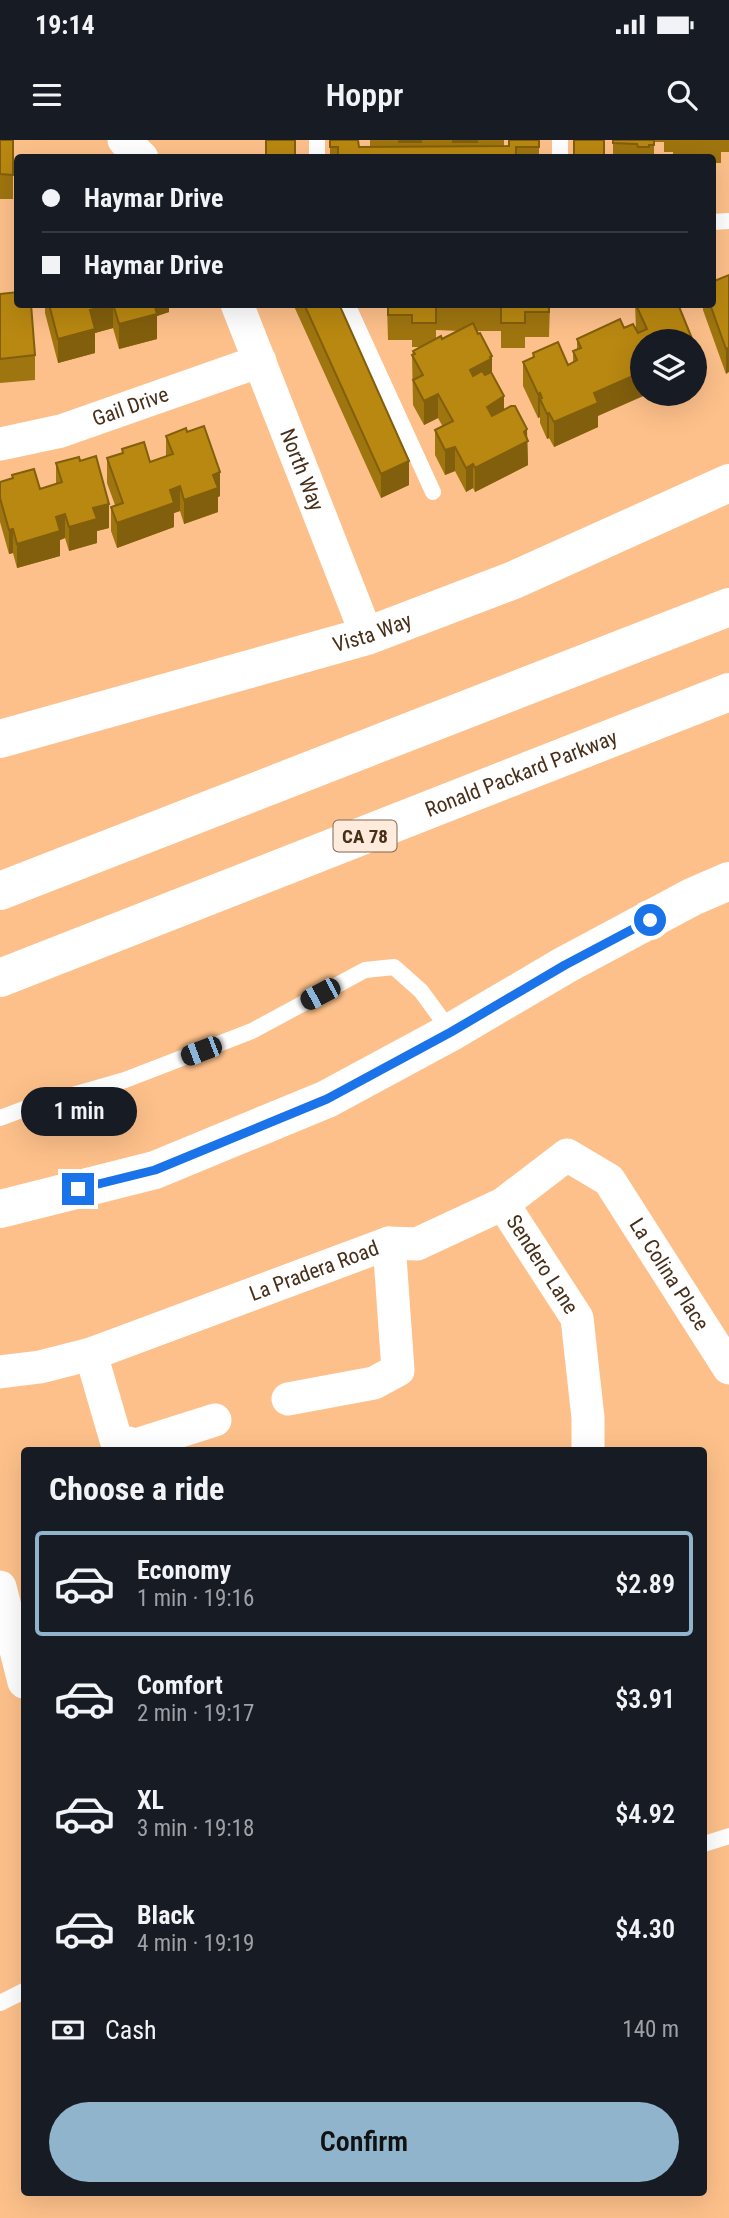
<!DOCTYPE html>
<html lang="en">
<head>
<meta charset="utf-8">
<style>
	:root { --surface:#171b24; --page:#242831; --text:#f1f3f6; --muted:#9ea1a6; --line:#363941; --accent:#8fb4cc }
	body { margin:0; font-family:"Roboto Condensed",sans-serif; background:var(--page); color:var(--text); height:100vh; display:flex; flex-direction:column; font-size:26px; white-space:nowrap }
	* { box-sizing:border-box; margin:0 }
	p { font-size:23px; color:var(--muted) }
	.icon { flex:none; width:38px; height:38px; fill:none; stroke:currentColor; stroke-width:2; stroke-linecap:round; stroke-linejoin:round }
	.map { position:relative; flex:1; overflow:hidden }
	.details { position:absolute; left:21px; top:1307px; width:686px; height:749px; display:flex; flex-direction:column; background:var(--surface); border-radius:7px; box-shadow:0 7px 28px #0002 }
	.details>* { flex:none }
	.guide { position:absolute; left:14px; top:14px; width:702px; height:154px; border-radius:7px; box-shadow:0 7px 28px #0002; display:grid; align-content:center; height:154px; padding:0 28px; background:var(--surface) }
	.fabs { position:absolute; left:630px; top:189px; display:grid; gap:14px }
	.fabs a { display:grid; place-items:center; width:77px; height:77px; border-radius:50%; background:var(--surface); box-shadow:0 7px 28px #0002; font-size:35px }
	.end { position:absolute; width:32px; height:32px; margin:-16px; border:9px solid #1a73e8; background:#fff; box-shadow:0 0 0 4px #fff }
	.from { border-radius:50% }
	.bubble { position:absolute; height:49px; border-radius:24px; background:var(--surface); box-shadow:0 7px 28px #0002; font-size:23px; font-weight:600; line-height:49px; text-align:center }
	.car { position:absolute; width:21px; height:42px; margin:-21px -10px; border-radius:9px; box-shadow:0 0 5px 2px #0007; background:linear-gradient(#222 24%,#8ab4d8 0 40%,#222 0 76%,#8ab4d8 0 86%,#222 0) }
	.guide b { display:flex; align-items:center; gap:24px; height:66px; font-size:26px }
	.guide b+b { border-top:2px solid var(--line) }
	.guide i { width:18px; height:18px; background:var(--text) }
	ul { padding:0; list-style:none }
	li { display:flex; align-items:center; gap:21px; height:105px; margin:0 14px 10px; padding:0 14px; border:4px solid transparent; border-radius:7px }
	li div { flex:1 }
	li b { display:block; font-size:26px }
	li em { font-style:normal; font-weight:600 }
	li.selected { border-color:var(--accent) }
	li>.icon { width:63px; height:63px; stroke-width:1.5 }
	h2 { padding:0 28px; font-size:32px; line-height:84px }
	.pay { display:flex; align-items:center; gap:18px; height:77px; padding:0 28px; font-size:26px }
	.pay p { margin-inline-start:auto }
	.primary-button { display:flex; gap:14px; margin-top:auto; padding:14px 28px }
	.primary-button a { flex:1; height:80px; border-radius:42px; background:var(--accent); color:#111; font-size:28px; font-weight:600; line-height:80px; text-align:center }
	.status { display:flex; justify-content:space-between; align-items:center; height:49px; padding:0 35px; background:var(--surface); direction:ltr }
	.status svg { height:19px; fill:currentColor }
	header { display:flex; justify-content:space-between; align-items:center; height:91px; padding:0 28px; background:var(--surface); font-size:32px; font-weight:600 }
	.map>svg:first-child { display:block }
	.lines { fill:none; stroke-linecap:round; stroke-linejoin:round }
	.service { stroke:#fff; stroke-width:16 }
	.minor { stroke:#fff; stroke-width:33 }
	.tertiary { stroke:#fff; stroke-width:38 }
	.secondary { stroke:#fff; stroke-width:38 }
	.motorway { stroke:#fff; stroke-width:38 }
	.wall { fill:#9f750f; fill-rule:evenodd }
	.shaded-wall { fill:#825f0c }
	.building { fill:#b98811; stroke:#825f0c; stroke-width:2 }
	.route { stroke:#1a73e8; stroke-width:9 }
	.labels { text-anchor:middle; stroke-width:5; stroke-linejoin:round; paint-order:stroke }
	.shield { fill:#feebdb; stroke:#7f6753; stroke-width:2 }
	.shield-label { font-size:19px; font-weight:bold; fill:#482f19 }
	.street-label { font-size:21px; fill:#482f19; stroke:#feebdb }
</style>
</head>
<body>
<div class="status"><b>19:14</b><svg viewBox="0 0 49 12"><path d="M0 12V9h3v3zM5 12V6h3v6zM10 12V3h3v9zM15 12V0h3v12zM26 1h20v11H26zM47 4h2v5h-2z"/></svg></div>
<header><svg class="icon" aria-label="menu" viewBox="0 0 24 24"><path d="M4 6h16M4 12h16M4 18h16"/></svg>Hoppr<svg class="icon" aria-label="search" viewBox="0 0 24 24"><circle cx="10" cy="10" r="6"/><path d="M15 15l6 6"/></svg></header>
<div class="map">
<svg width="729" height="2078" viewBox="0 0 729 2078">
	<rect width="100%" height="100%" fill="#fdc08a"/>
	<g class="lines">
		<path class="service" d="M317,0V18
			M560,0V18
			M712,82L729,81
			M347,164L433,352
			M0,978L24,969L125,940L252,891L365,830L394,827L421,851L451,892
			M704,1704L729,1696
			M0,1863L24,1851"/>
		<g class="minor">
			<path d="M124,0L142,18"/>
			<path id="s1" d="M237,164L367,496"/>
			<path id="s2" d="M0,304L61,291L260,221"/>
			<path id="s3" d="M503,1064L577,1178L588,1278V1311"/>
			<path d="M91,1214L116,1300L136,1305L215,1280"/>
			<path id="s4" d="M0,1232L40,1227L91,1214L389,1103L417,1104L503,1064L567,1015L609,1040L729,1228"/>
			<path d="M288,1259L374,1243L398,1230L389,1103"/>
			<path d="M0,1447L24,1542"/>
		</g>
		<path class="tertiary" d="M0,1069L155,1030L327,959L451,892L565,825L692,757L729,741"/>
		<path class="secondary" id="s5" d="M0,599L367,496L514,440L729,343"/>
		<g class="motorway">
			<path d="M0,751L729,467"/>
			<path id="s6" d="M0,838L729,552"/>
		</g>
	</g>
	<path class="wall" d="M0,0H13V59H0Z
		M330,0L359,7H370V0H504V6L539,0V18H330Z
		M613,0H729V12H721V23H712V18H673V12H664V2H654V18H613Z
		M729,135L726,234L703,170V164H712Z
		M0,154L35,215V240L0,243Z
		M45,164H169V172L157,176V199L119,209L113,188L95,193V213L58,223L45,173Z
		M293,164H339L409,345L381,358Z
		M387,164H550L549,197H525V208H501V191H477L504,270L527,298L528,325L475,352L473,348L466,352L455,331L445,335L435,315V290L443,287L438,278L424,285L413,265L412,215L413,211L420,207H412V200H388ZM436,190L459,191L442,199H436Z
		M635,164H678L642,201L598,276V287L554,307L549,298L547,299L540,283V277L538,278L523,246V222L533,218V213L568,225L573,223V211L577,210V199L624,188L636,189Z
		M166,296L220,356L218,357V372L184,384L180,371L174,373V387L117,408L111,391V367L115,365L107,343V318L122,313V309L150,322L166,317Z
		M56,323L109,388L97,391V403L69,411L65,398L60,400V416L17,428L13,413L9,414L0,382V342L12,338V335L40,349L56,344Z"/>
	<path class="shaded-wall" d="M110,164H113V188L95,193V213L58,223V199L90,170Z
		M151,164H169V172L157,176V199L119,209V184Z
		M729,208V232L726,234V209Z
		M492,216V240L470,254V230Z
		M700,218V242L695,245V220Z
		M642,232V254H648L598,276V287L554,307V282L594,253Z
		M540,253V277L538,278V254Z
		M438,254V278L424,285V261Z
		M657,254H674L657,262Z
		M504,256V280L487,291V267Z
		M549,273V298L547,299V274Z
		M527,289L528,325L475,352V328Z
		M455,307V331L445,335V310Z
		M409,321V345L381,358V334Z
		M473,324V348L466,352V328Z
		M220,332V356L218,357V372L184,384V360L213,335Z
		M180,346V371L174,373V387L117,408V383L170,350Z
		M109,364V388L97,391V403L69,411V387L93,368Z
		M65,374V398L60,400V416L17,428V404L56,377Z
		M13,389V413L9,414V390Z"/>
	<path class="building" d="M0,0H13V35L0,34Z
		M266,0H295V18H266Z
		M330,0H358L359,7L509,6V0H539V7H516V18H338V7H330Z
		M399,0H421V2H399Z
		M453,0H477V2H453Z
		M574,0H604V16H599V18H582V16H574Z
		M613,0H654V5H649V7H638L637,4L613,3Z
		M729,135V208L726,209L710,164H712V142Z
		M18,152V164H31L35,215L0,219V154Z
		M49,164H110L90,170L95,189L58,199Z
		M113,164H154L157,174L119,184Z
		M304,164H339L409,321L381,334Z
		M388,164H549V172H525V183H501V167L436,166V183H412V175H388Z
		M638,164H678L693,201H642V232L594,253L598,263L554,282L549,273L547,274L540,259L542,258L540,253L538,254L523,222L534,217L533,213L558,202L568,225L577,220L573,211L581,208L577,199L620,179L624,188L633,184L638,193L647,189L636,165Z
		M473,183L478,194L480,193L492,216L490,217L491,219L470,230L473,236L482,231L485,235L491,232L504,256L487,267L492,276L511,266H515L527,289L524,292L528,301L475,328L473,324L466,328L455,307L445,310L435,290L453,281L438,254L424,261L413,240L423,235L412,215L415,214L413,211L441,196L442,199Z
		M695,206L700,218L695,220Z
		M204,286L220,332L213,335L218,348L184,360L180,346L170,350L174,363L117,383L111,367L123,363L107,318L123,313L122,309L144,302L150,322L173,314L166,296L186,288L187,292Z
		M96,316L109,364L93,368L97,379L69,387L65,374L56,377L60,391L17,404L13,389L9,390L0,358V342L13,338L12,335L34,329L40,349L62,342L56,323L79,317L80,321Z"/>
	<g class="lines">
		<path class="route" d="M78,1049L155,1030L327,959L451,892L565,825L650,780"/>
	</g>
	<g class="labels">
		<rect class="shield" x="333.5" y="680.5" width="63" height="31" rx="5"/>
		<g class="shield-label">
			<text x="365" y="703">CA 78</text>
		</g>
		<g class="street-label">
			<text dy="7" stroke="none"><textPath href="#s2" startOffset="136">Gail Drive</textPath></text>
			<text dy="7" stroke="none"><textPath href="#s1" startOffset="178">North Way</textPath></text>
			<text dy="7" stroke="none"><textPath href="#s5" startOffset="387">Vista Way</textPath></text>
			<text dy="7" stroke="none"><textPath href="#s6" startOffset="560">Ronald Packard Parkway</textPath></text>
			<text dy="7" stroke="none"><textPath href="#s3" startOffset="72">Sendero Lane</textPath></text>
			<text dy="7" stroke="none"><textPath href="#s4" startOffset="331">La Pradera Road</textPath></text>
			<text dy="7" stroke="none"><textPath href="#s4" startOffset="775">La Colina Place</textPath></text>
		</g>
	</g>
</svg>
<div class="fabs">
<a><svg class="icon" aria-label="layers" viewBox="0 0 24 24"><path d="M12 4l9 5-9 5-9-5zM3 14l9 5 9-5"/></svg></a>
</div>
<i class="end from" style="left:650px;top:780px"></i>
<i class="end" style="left:78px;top:1049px"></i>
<div class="bubble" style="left:21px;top:947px;width:116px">1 min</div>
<i class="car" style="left:320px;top:854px;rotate:242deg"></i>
<i class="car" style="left:201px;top:911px;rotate:249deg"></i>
<div class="guide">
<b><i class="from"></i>Haymar Drive</b>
<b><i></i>Haymar Drive</b>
</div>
<section class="details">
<h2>Choose a ride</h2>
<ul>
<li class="selected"><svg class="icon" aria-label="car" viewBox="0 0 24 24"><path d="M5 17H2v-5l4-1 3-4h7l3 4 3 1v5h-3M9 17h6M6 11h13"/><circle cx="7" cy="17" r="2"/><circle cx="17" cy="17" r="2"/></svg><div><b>Economy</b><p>1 min · 19:16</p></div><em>$2.89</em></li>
<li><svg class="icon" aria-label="car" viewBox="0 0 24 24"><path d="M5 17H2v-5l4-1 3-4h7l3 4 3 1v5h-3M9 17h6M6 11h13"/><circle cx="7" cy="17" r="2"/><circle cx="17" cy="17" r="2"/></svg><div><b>Comfort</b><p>2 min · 19:17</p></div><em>$3.91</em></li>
<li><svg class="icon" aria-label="car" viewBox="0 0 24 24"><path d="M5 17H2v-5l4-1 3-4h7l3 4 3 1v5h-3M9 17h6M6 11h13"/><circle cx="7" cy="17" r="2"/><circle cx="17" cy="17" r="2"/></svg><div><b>XL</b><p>3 min · 19:18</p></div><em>$4.92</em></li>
<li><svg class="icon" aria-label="car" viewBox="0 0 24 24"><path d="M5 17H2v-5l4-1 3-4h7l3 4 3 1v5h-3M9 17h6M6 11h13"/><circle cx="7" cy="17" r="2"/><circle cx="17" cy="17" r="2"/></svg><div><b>Black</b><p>4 min · 19:19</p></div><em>$4.30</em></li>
</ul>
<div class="pay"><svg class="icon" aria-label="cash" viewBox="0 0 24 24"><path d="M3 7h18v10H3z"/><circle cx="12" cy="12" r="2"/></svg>Cash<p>140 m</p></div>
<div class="primary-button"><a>Confirm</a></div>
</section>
</div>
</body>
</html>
